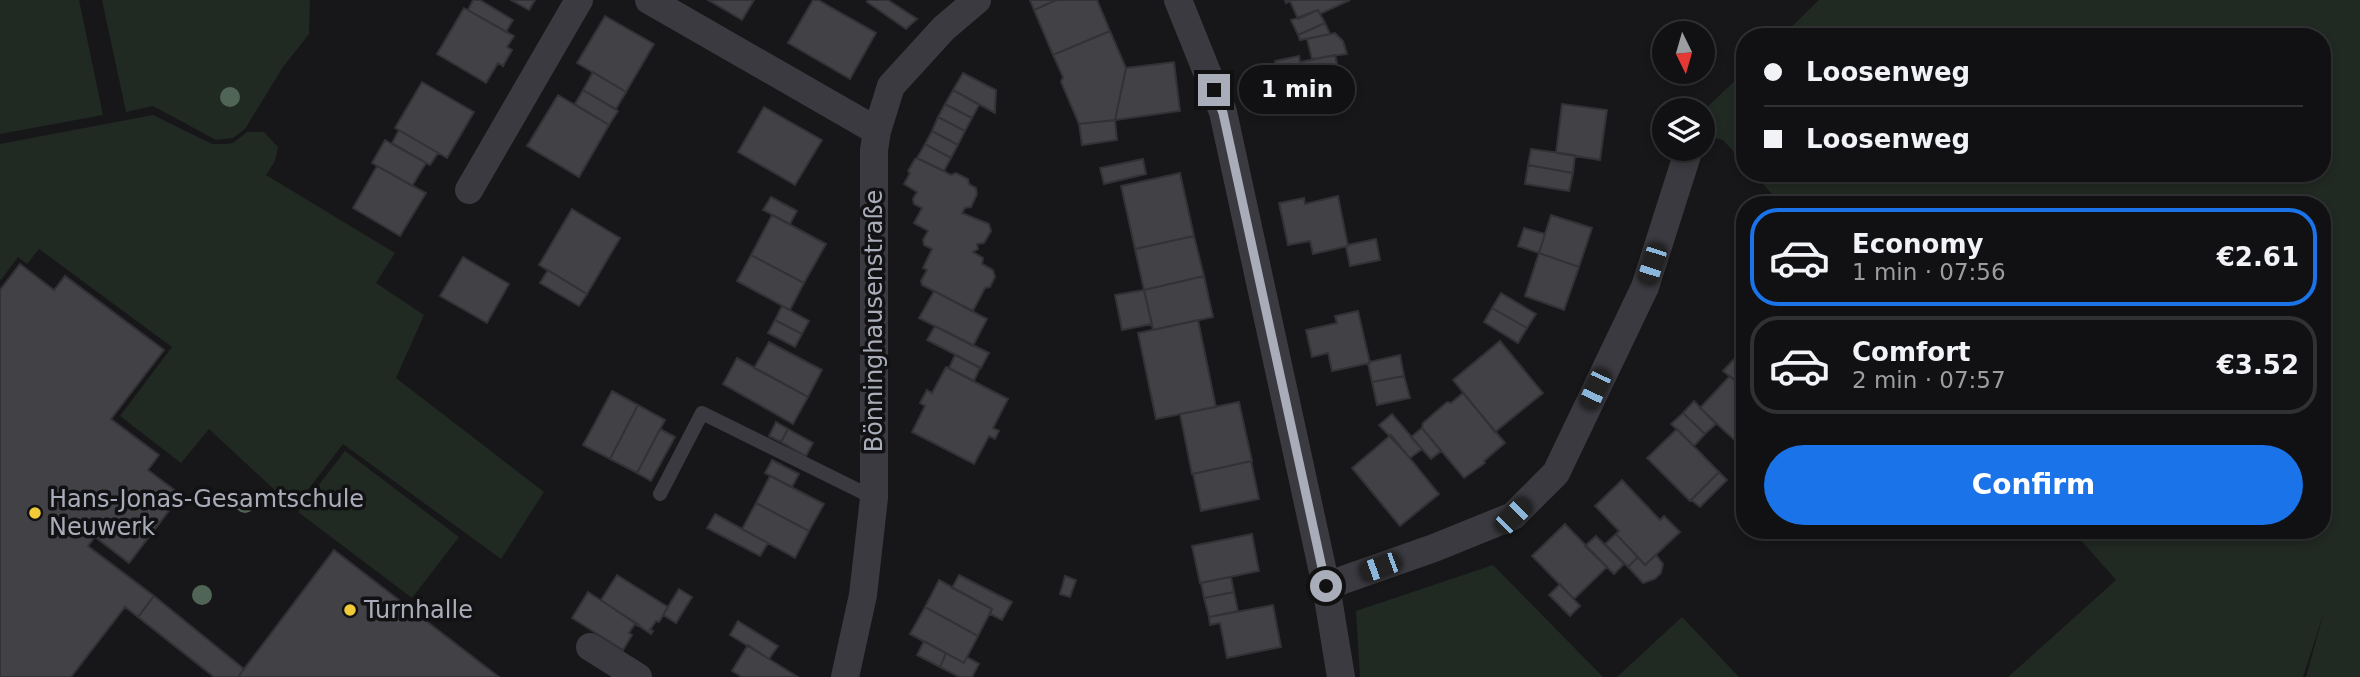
<!DOCTYPE html>
<html lang="en">
<head>
<meta charset="utf-8">
<style>
	:root { --surface:#111113; --page:#1a1a1c; --text:#f1f3f6; --muted:#9c9da0; --line:#303133; --accent:#1a73e8 }
	body { margin:0; font-family:"DejaVu Sans",sans-serif; background:var(--page); color:var(--text); height:100vh; display:flex; flex-direction:column; font-size:26px; white-space:nowrap }
	* { box-sizing:border-box; margin:0 }
	p { font-size:23px; color:var(--muted) }
	.icon { flex:none; width:38px; height:38px; fill:none; stroke:currentColor; stroke-width:2; stroke-linecap:round; stroke-linejoin:round }
	.map { position:relative; flex:1; overflow:hidden }
	.drawer { position:absolute; left:1736px; top:196px; width:595px; height:343px; display:flex; flex-direction:column; background:var(--surface); border-radius:28px; box-shadow:0 4px 10px #0003,0 0 0 2px var(--line) }
	.drawer>* { flex:none }
	.guide { position:absolute; left:1736px; top:28px; width:595px; height:154px; border-radius:28px; box-shadow:0 4px 10px #0003,0 0 0 2px var(--line); display:grid; align-content:center; height:154px; padding:0 28px; background:var(--surface) }
	.needle { width:46px; rotate:175deg }
	.controls { position:absolute; left:1652px; top:21px; display:grid; gap:14px }
	.controls a { display:grid; place-items:center; width:63px; height:63px; border-radius:50%; background:var(--surface); box-shadow:0 4px 10px #0003,0 0 0 2px var(--line); font-size:35px }
	.end { position:absolute; width:32px; height:32px; margin:-16px; border:9px solid #a9acb9; background:#111; box-shadow:0 0 0 4px #111 }
	.from { border-radius:50% }
	.bubble { position:absolute; height:49px; border-radius:24px; background:var(--surface); box-shadow:0 4px 10px #0003,0 0 0 2px var(--line); font-size:23px; font-weight:800; line-height:49px; text-align:center }
	.car { position:absolute; width:21px; height:42px; margin:-21px -10px; border-radius:9px; box-shadow:0 0 5px 2px #0007; background:linear-gradient(#222 24%,#8ab4d8 0 40%,#222 0 76%,#8ab4d8 0 86%,#222 0) }
	.guide b { display:flex; align-items:center; gap:24px; height:66px; font-size:26px }
	.guide b+b { border-top:2px solid var(--line) }
	.guide i { width:18px; height:18px; background:var(--text) }
	ul { padding:12px 0 0; list-style:none }
	li { display:flex; align-items:center; gap:21px; height:98px; margin:0 14px 10px; padding:0 14px; border:4px solid var(--line); border-radius:28px }
	li div { flex:1 }
	li b { display:block; font-size:26px }
	li em { font-style:normal; font-weight:800 }
	li.selected { border-color:var(--accent) }
	li>.icon { width:63px; height:63px; stroke-width:1.5 }
	.primary-button { display:flex; gap:14px; margin-top:auto; padding:14px 28px }
	.primary-button a { flex:1; height:80px; border-radius:42px; background:var(--accent); color:#fff; font-size:28px; font-weight:800; line-height:80px; text-align:center }
	.map>svg:first-child { display:block }
	.green { fill:#212923 }
	.building { fill:#424146; stroke:#323135; stroke-width:2 }
	.lines { fill:none; stroke-linecap:round; stroke-linejoin:round }
	.service { stroke:#3a3a40; stroke-width:14 }
	.minor { stroke:#3a3a40; stroke-width:28 }
	.tree { fill:#516556 }
	.route { stroke:#a9acb9; stroke-width:9 }
	.poi-dot { fill:#f1cb38; stroke:#121214; stroke-width:2.5 }
	.labels { text-anchor:middle; stroke-width:7; stroke-linejoin:round; paint-order:stroke }
	.street-label { font-size:24px; fill:#a9acb9; stroke:#121214 }
	.poi-label { font-size:24px; fill:#a9acb9; stroke:#121214; text-anchor:start }
</style>
</head>
<body>
<div class="map">
<svg width="2360" height="677" viewBox="0 0 2360 677">
	<rect width="100%" height="100%" fill="#171719"/>
	<path class="green" d="M0,0H79L103,115L0,134Z
		M102,0H310L309,34L283,67L245,129L233,138L216,140L153,106L126,112Z
		M1819,0H2360V677H2306L2324,612L2303,677H2008L2116,580L2072,530H2322V205H1782L1753,173H2322V37H1781Z
		M1745,71V164L1723,140L1703,135V111Z
		M153,115L212,144H226L233,143L247,132H264L278,147L275,161L266,175L395,253L376,283L424,315L396,378L544,492L501,559L343,444L294,508L209,429L181,463L120,416L172,347L39,249L27,264L18,257L0,281V144Z
		M345,451L459,537L412,598L298,512Z
		M1493,565L1603,677H1360L1356,611Z
		M1682,617L1739,677H1617Z"/>
	<path class="building" d="M473,0H480L513,20L506,32L468,10Z
		M511,0H535L529,10Z
		M708,0H754L742,20Z
		M813,0H818L876,33L850,79L788,43Z
		M868,0H888L917,19L906,29L867,2Z
		M1030,0H1056L1034,10Z
		M1056,0H1097L1110,31L1053,55L1034,10Z
		M1285,0H1350L1320,14L1318,10L1298,19L1290,1L1286,3Z
		M464,8L514,36L507,47L512,50L503,66L498,63L486,83L437,54Z
		M1318,10L1325,23L1298,35L1291,20Z
		M605,16L654,44L626,92L577,63Z
		M1325,23L1330,34L1300,40L1298,35Z
		M1110,31L1126,68L1115,120L1079,124L1061,82L1063,77L1053,55Z
		M1335,33L1343,41L1347,54L1312,59L1307,39Z
		M1335,55L1345,98L1285,111L1275,61L1299,56L1300,62Z
		M1174,62L1180,111L1115,120L1126,68Z
		M593,72L626,92L616,109L583,90Z
		M963,73L996,90L995,113L953,90Z
		M422,82L474,112L447,158L395,128Z
		M583,90L618,111L609,125L575,104Z
		M953,90L979,105L972,118L945,104Z
		M558,95L609,125L579,177L527,146Z
		M945,104L972,118L965,131L938,117Z
		M1562,104L1607,110L1600,160L1556,153Z
		M764,107L822,140L795,185L738,152Z
		M938,117L965,131L958,145L932,131Z
		M1115,120L1117,140L1082,145L1079,124Z
		M399,130L438,153L430,165L392,143Z
		M932,131L958,145L951,158L925,144Z
		M385,140L426,163L412,186L372,163Z
		M925,144L951,158L944,171L917,158Z
		M1531,149L1575,155L1573,173L1528,165Z
		M917,158L951,175L956,173L968,179L969,184L976,188L977,194L971,207L965,208L962,213L989,224L991,231L984,243L977,244L978,249L973,252L983,258L982,264L993,270L995,277L990,287L985,288L973,311L922,285L921,281L927,270L923,268L932,249L924,245L923,240L928,231L914,223L922,208L914,204L913,199L917,192L904,184L910,173L908,171L915,159Z
		M1143,159L1146,174L1104,184L1100,168Z
		M1528,165L1573,173L1569,191L1525,184Z
		M377,166L426,193L400,236L353,208Z
		M1180,173L1194,236L1135,249L1121,186Z
		M1338,196L1348,246L1313,254L1310,241L1288,245L1279,203L1304,198L1305,204Z
		M771,197L797,211L790,224L763,210Z
		M572,209L620,238L587,294L539,265Z
		M772,215L826,244L804,283L751,255Z
		M1551,215L1592,228L1579,267L1539,253Z
		M1524,228L1545,234L1539,253L1518,246Z
		M1194,236L1204,276L1144,290L1135,249Z
		M1376,239L1380,260L1350,266L1346,247L1348,245Z
		M1539,253L1579,267L1564,310L1525,296Z
		M751,255L804,283L790,310L737,281Z
		M463,257L509,284L487,323L440,296Z
		M20,264L54,290L65,276L164,350L111,419L159,455L148,470L181,495L129,563L95,537L88,546L154,596L138,617L125,607L71,677H0V290Z
		M548,270L587,294L579,306L540,283Z
		M1204,276L1213,317L1153,330L1144,290Z
		M1144,290L1152,324L1122,330L1115,295Z
		M934,291L987,319L973,346L919,318Z
		M1501,293L1536,314L1527,328L1492,308Z
		M782,306L809,321L802,334L775,320Z
		M1492,308L1527,328L1518,343L1484,322Z
		M1358,311L1370,363L1332,371L1328,353L1312,357L1306,330L1337,323L1335,316Z
		M775,320L802,334L795,347L768,333Z
		M1198,320L1216,407L1156,419L1138,333Z
		M935,326L989,353L981,368L927,340Z
		M1500,341L1543,393L1495,432L1453,380Z
		M769,342L822,370L808,397L754,368Z
		M955,355L980,368L974,381L949,368Z
		M1400,355L1404,376L1372,382L1368,364L1369,362Z
		M737,358L808,397L793,424L723,384Z
		M1735,358L1745,368V389L1723,371Z
		M946,367L1008,399L993,428L999,431L995,439L989,436L974,464L912,432L925,406L920,403L927,390L932,393Z
		M1404,376L1410,398L1377,405L1372,382Z
		M1730,376L1745,389V450L1700,408Z
		M612,391L638,405L610,459L583,445Z
		M1463,393L1505,443L1484,461L1485,463L1464,478L1422,428L1423,423L1447,402L1451,403Z
		M1694,401L1716,424L1705,434L1683,413Z
		M1239,402L1252,461L1192,474L1180,414Z
		M638,405L665,420L637,473L610,459Z
		M1683,413L1705,434L1694,446L1671,424Z
		M1392,414L1422,449L1410,458L1379,425Z
		M776,422L788,429L781,442L769,436Z
		M1422,428L1441,451L1431,459L1411,437Z
		M660,429L675,437L651,481L637,473Z
		M788,429L813,443L806,456L781,442Z
		M1677,429L1719,472L1690,501L1647,458Z
		M1391,435L1439,494L1400,526L1352,468Z
		M772,460L799,474L792,487L765,473Z
		M1251,461L1259,499L1201,511L1193,474Z
		M1719,472L1727,480L1700,507L1691,500Z
		M770,476L824,504L809,531L756,503Z
		M1622,480L1660,520L1664,516L1680,532L1645,565L1616,534L1619,531L1595,506Z
		M756,503L809,531L795,558L742,529Z
		M715,514L768,543L760,556L707,528Z
		M1565,524L1607,567L1574,599L1532,556Z
		M1252,534L1259,571L1200,583L1192,546Z
		M1616,534L1638,557L1628,567L1605,544Z
		M1596,536L1624,564L1614,574L1585,546Z
		M334,550L499,677H238Z
		M1656,555L1663,564L1661,573L1655,579L1643,583L1628,567L1638,557L1645,565Z
		M617,575L668,607L659,622L656,621L650,630L653,631L651,634L601,600Z
		M959,575L1012,602L1002,620L990,614L992,609L952,588Z
		M1065,576L1076,580L1070,597L1060,594Z
		M1231,577L1234,592L1204,598L1201,583Z
		M939,580L992,609L978,636L925,607Z
		M1560,584L1580,606L1570,616L1549,595Z
		M679,589L692,597L676,623L663,615Z
		M588,592L639,625L638,626L635,624L629,633L632,635L623,650L572,618Z
		M1234,592L1238,611L1209,617L1204,598Z
		M154,596L244,669L238,677H214L138,617Z
		M1273,605L1281,647L1227,658L1220,623L1210,625L1209,617Z
		M925,607L978,636L964,663L910,634Z
		M738,621L778,646L769,659L730,635Z
		M924,641L946,653L940,667L917,655Z
		M748,645L769,659L798,677H742L732,671Z
		M946,653L964,663L967,657L979,664L972,677H959L940,667Z"/>
	<g class="lines">
		<path class="service" d="M660,494L702,413L874,498"/>
		<path class="minor" d="M649,0L877,131
			M1178,0L1223,112L1326,586L1341,677
			M469,190L579,0
			M1326,586L1434,548L1513,516L1556,473L1645,287L1689,149
			M590,647L638,677
			M845,677L863,595L874,498V150L877,131L891,86L944,28L977,0"/>
	</g>
	<g class="tree">
		<circle cx="230" cy="97" r="10"/>
		<circle cx="245" cy="503" r="10"/>
		<circle cx="202" cy="595" r="10"/>
	</g>
	<g class="lines">
		<path class="route" d="M1214,90L1223,113L1326,586"/>
	</g>
	<g class="poi-dot">
		<circle cx="35" cy="513" r="7"/>
		<circle cx="350" cy="610" r="7"/>
	</g>
	<g class="labels">
		<g class="street-label">
			<text transform="translate(874 321) rotate(-90)" y="8">Bönninghausenstraße</text>
		</g>
		<g class="poi-label">
			<text x="49" y="507">Hans-Jonas-Gesamtschule<tspan x="49" dy="28">Neuwerk</tspan></text>
			<text x="364" y="618">Turnhalle</text>
		</g>
	</g>
</svg>
<div class="controls">
<a><svg class="needle" viewBox="-14 -14 28 28"><path d="M0-13l5 13h-10z" fill="#e53935"/><path d="M0 13l5-13h-10z" fill="#9c9da0"/></svg></a>
<a><svg class="icon" aria-label="layers" viewBox="0 0 24 24"><path d="M12 4l9 5-9 5-9-5zM3 14l9 5 9-5"/></svg></a>
</div>
<i class="end from" style="left:1326px;top:586px"></i>
<i class="end" style="left:1214px;top:90px"></i>
<div class="bubble" style="left:1239px;top:65px;width:116px">1 min</div>
<i class="car" style="left:1652px;top:264px;rotate:198deg"></i>
<i class="car" style="left:1595px;top:389px;rotate:205deg"></i>
<i class="car" style="left:1513px;top:516px;rotate:45deg"></i>
<i class="car" style="left:1380px;top:567px;rotate:250deg"></i>
<div class="guide">
<b><i class="from"></i>Loosenweg</b>
<b><i></i>Loosenweg</b>
</div>
<section class="drawer">
<ul>
<li class="selected"><svg class="icon" aria-label="car" viewBox="0 0 24 24"><path d="M5 17H2v-5l4-1 3-4h7l3 4 3 1v5h-3M9 17h6M6 11h13"/><circle cx="7" cy="17" r="2"/><circle cx="17" cy="17" r="2"/></svg><div><b>Economy</b><p>1 min · 07:56</p></div><em>€2.61</em></li>
<li><svg class="icon" aria-label="car" viewBox="0 0 24 24"><path d="M5 17H2v-5l4-1 3-4h7l3 4 3 1v5h-3M9 17h6M6 11h13"/><circle cx="7" cy="17" r="2"/><circle cx="17" cy="17" r="2"/></svg><div><b>Comfort</b><p>2 min · 07:57</p></div><em>€3.52</em></li>
</ul>
<div class="primary-button"><a>Confirm</a></div>
</section>
</div>
</body>
</html>
